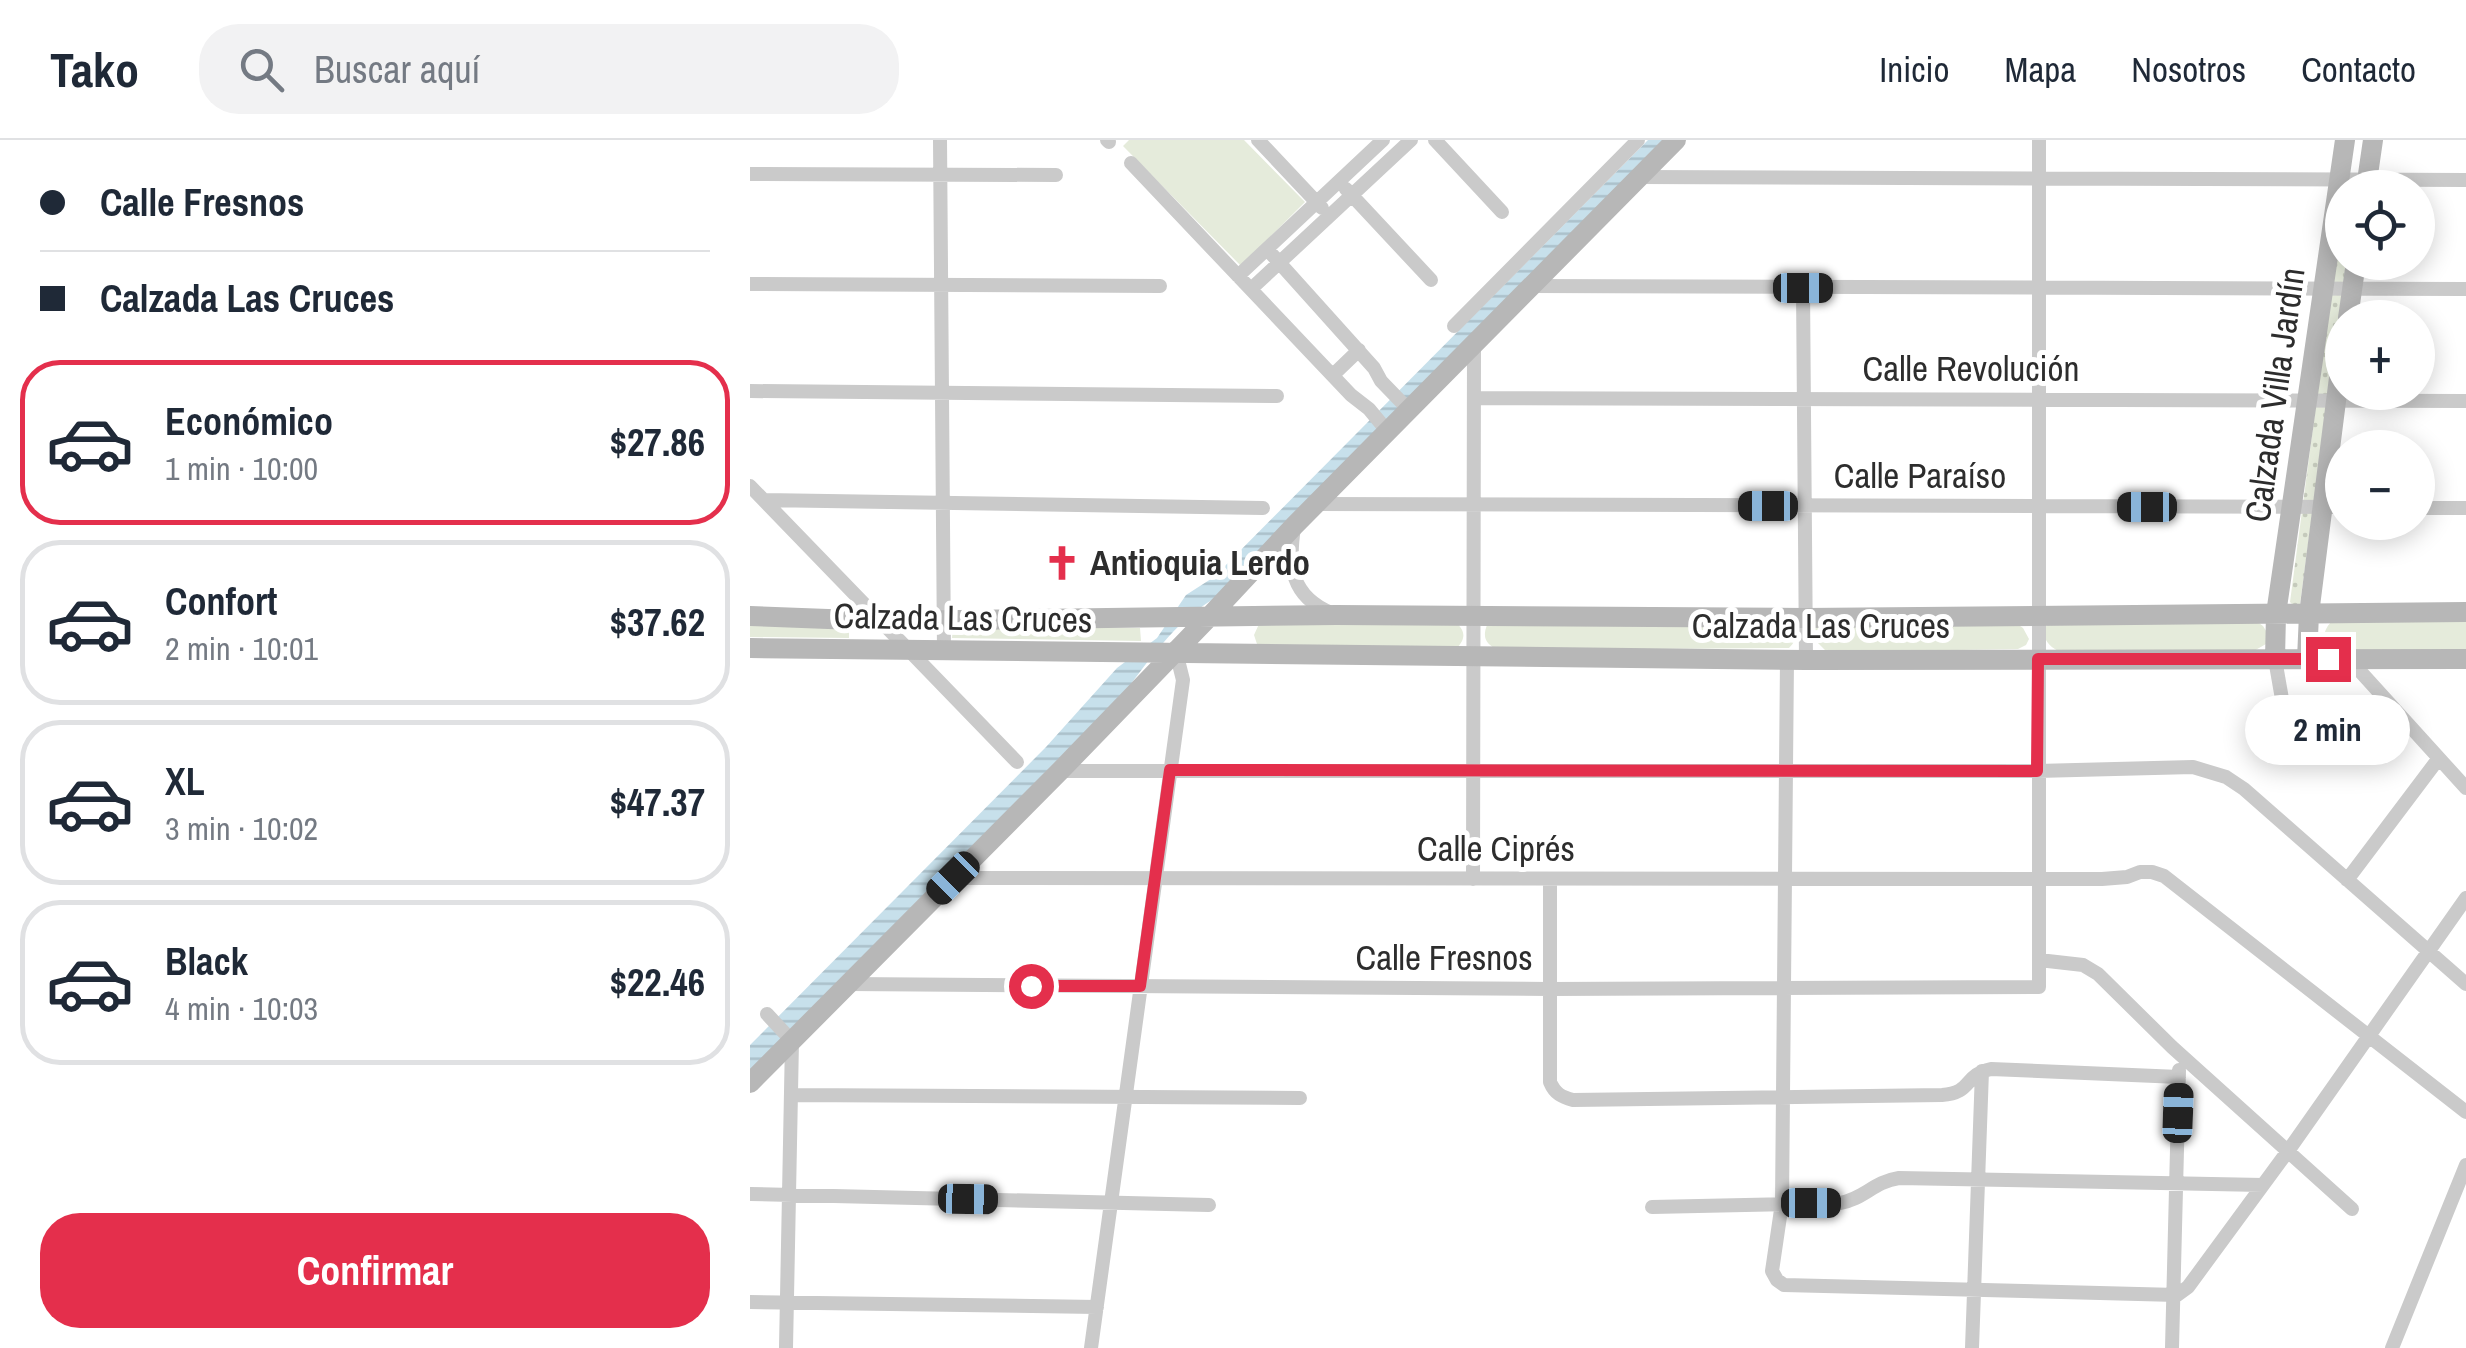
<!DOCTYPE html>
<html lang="es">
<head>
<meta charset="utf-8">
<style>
	:root { --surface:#fff; --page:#f2f2f3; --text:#1f2937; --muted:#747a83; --line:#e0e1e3; --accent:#e42f4c }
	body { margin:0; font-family:"Archivo Narrow",sans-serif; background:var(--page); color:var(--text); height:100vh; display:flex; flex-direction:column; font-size:38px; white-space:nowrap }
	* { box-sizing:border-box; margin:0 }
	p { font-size:32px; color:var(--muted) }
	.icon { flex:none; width:55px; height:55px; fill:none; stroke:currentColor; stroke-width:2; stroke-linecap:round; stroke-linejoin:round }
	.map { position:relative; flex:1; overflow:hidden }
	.sheet { display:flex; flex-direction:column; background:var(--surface); width:750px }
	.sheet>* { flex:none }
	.banner { display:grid; align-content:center; height:220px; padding:0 40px; background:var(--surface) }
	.buttons { position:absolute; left:1575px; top:30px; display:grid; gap:20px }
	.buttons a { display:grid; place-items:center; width:110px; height:110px; border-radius:50%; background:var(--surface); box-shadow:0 5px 25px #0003; font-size:50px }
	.end { position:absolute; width:45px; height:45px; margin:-22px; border:12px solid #e42f4c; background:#fff; box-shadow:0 0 0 5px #fff }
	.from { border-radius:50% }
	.bubble { position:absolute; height:70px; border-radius:35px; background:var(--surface); box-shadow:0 5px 25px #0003; font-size:32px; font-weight:700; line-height:70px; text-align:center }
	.car { position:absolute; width:30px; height:60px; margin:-30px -15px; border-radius:12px; box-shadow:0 0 8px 2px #0007; background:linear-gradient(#222 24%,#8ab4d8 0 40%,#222 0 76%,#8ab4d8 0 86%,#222 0) }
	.banner b { display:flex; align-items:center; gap:35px; height:95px; font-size:38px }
	.banner b+b { border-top:2px solid var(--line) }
	.banner i { width:25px; height:25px; background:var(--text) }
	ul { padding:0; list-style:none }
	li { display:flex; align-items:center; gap:30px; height:165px; margin:0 20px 15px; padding:0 20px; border:5px solid var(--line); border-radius:40px }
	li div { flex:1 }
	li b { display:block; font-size:38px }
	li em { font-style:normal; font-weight:700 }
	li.active { border-color:var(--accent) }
	li>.icon { width:90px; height:90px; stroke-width:1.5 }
	.cta { display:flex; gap:20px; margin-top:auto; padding:20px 40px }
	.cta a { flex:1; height:115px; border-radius:40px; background:var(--accent); color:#fff; font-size:40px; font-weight:700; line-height:115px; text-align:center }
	header { display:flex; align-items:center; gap:60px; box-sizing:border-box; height:140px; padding:0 50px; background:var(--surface); border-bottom:2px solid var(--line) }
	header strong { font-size:48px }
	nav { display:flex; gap:55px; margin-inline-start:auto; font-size:35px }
	.search { width:700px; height:90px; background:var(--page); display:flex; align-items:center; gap:25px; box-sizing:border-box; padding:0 35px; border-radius:40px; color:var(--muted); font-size:38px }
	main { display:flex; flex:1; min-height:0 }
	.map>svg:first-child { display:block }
	.grass { fill:url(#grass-dots) }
	.park { fill:#e5ebdb }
	.water { fill:url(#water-rules) }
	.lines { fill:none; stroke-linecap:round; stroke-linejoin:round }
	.street { stroke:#cacaca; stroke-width:14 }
	.secondary { stroke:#b7b7b7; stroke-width:20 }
	.route { stroke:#e42f4c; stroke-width:12 }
	.labels { text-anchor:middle; stroke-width:10; stroke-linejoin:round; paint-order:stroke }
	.street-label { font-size:35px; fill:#2d2d2d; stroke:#fff }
	.poi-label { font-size:35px; font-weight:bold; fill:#2d2d2d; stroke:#fff; text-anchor:start }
</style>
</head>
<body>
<header>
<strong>Tako</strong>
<div class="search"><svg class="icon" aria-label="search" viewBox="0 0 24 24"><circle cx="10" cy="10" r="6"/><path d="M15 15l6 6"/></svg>Buscar aquí</div>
<nav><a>Inicio</a><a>Mapa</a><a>Nosotros</a><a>Contacto</a></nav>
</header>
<main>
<section class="sheet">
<div class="banner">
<b><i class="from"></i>Calle Fresnos</b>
<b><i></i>Calzada Las Cruces</b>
</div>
<ul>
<li class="active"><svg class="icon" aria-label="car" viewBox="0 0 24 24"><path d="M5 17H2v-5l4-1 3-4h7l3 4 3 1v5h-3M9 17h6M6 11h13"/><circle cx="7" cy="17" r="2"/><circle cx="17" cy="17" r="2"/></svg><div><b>Económico</b><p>1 min · 10:00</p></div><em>$27.86</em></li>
<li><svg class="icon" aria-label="car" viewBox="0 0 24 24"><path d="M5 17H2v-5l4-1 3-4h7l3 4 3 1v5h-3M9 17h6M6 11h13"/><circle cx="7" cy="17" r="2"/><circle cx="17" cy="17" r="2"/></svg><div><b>Confort</b><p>2 min · 10:01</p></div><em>$37.62</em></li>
<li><svg class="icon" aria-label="car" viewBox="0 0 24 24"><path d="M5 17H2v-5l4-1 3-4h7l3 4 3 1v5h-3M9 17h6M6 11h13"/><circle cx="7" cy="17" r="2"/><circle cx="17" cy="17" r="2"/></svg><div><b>XL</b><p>3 min · 10:02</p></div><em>$47.37</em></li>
<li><svg class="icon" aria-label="car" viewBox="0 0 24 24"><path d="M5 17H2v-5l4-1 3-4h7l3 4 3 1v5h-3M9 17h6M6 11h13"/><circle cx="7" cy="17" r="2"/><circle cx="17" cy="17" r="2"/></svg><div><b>Black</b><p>4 min · 10:03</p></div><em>$22.46</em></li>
</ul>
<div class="cta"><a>Confirmar</a></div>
</section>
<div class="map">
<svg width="1716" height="1208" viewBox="0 0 1716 1208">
	<defs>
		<pattern id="grass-dots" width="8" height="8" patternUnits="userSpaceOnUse" patternTransform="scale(2.5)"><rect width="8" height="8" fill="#e5ebdb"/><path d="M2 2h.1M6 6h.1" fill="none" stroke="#c5cabc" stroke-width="1.8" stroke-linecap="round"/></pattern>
		<pattern id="water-rules" width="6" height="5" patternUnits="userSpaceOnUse" patternTransform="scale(2.5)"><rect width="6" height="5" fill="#c7e0eb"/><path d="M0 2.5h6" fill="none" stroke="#abc0ca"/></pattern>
	</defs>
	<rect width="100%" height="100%" fill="#fff"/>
	<path class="grass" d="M1592,68V122L1596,123L1550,464L1544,466L1540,462Z"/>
	<path class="park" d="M379,0H494L555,62L491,126L373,6Z
		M1716,480V514L1585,511C1571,506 1571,493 1581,482Z
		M704,481C717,491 716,500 704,511L507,504L504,495L509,484Z
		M1303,481H1506L1513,486L1518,494L1516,504L1502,512L1312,513C1300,507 1292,501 1295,487Z
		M0,483L99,486V498L0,497Z
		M1070,483L1267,484L1273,488L1279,499L1276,505L1268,509L1083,512L1076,511L1063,498L1064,489Z
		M203,485L390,488L391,501L202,498Z
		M737,485H1043C1048,494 1047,500 1039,508L748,510C736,504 732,498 737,485Z"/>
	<path class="water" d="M898,0H913L473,454C431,474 402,516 375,552L0,930V905L296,607L367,528L407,498L436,455L464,437Z"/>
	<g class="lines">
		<path class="street" d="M190,0L194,512
			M357,0L359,2
			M508,0L572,68
			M685,0L752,72
			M381,23L601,255L619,269L638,292
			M0,34L306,35
			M889,37L1716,40
			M596,49L681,140
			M517,109L624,228L631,241L659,270
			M488,136L633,0
			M0,144L410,146
			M781,146L1716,149
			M1053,148L1056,520
			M501,149L661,0
			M704,186L888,0
			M583,235L609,210
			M0,251L527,256
			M725,258L1716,261
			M0,346L267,622
			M14,360L513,368
			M567,364L1592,367
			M1668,368H1716
			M544,388C538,426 541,456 581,473
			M1037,519L1032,1063L1022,1131L1027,1140L1034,1145L1427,1155L1438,1147L1538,1011L1716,758
			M1525,519L1532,559L1556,578
			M1599,519L1716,648
			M310,631H1287L1443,627L1476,637L1494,649L1716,844
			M203,738L1352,739L1377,737L1390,732H1402L1414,736L1716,972
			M723,739L724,204
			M800,739V942C805,954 812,957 823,960L1192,955C1223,953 1213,935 1241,929L1429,937
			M1597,740L1689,618
			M1289,820L1333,825L1348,834L1422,907L1602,1069
			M98,844L800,849L1289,847V0
			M17,874L42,901L36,1208
			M41,955L550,958
			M0,1054L459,1065
			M902,1067L1090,1063C1114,1059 1123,1042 1149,1038L1513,1045
			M0,1162L347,1167
			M341,1208L433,540L426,512
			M1222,1208L1232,931
			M1422,1208L1429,930
			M1642,1208L1716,1025"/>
		<path class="secondary" d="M1616,48L1623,0
			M1598,178L1606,122
			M0,476L131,481L586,475L1055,478L1716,472
			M0,508L1056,520L1716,519
			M1525,519L1526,474L1595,0
			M1557,519L1559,474L1592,214
			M0,943L310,631L460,476L544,386L926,0"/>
	</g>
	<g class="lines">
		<path class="route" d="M281,846H390L420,630L1287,631L1288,519H1578"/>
	</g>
	<defs>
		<symbol id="church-bare" viewBox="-9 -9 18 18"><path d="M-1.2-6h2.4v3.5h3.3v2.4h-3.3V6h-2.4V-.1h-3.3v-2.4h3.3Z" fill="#e42f4c" stroke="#fff" stroke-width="2.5" paint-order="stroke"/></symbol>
	</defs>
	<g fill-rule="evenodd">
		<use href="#church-bare" x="287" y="398" width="50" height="50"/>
	</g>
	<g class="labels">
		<g class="street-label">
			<text x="1221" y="241">Calle Revolución</text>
			<text transform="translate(1525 255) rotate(-82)" y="12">Calzada Villa Jardín</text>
			<text x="1170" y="348">Calle Paraíso</text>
			<text transform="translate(213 478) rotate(1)" y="12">Calzada Las Cruces</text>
			<text x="1071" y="498">Calzada Las Cruces</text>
			<text x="746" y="721">Calle Ciprés</text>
			<text x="694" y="830">Calle Fresnos</text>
		</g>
		<g class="poi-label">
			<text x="340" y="435">Antioquia Lerdo</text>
		</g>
	</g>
</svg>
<div class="buttons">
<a><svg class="icon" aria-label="locate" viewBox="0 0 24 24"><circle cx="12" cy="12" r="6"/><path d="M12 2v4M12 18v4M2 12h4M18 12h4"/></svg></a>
<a>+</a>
<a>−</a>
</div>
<i class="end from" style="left:281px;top:846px"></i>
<i class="end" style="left:1578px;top:519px"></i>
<div class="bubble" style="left:1495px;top:555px;width:165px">2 min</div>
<i class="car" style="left:1053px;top:148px;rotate:90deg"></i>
<i class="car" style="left:1018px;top:366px;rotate:270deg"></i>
<i class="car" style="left:1397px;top:367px;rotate:270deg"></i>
<i class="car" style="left:203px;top:738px;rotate:225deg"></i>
<i class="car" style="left:1428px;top:973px;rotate:2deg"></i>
<i class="car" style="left:218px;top:1059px;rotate:91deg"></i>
<i class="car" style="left:1061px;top:1063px;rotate:90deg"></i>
</div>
</main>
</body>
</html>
